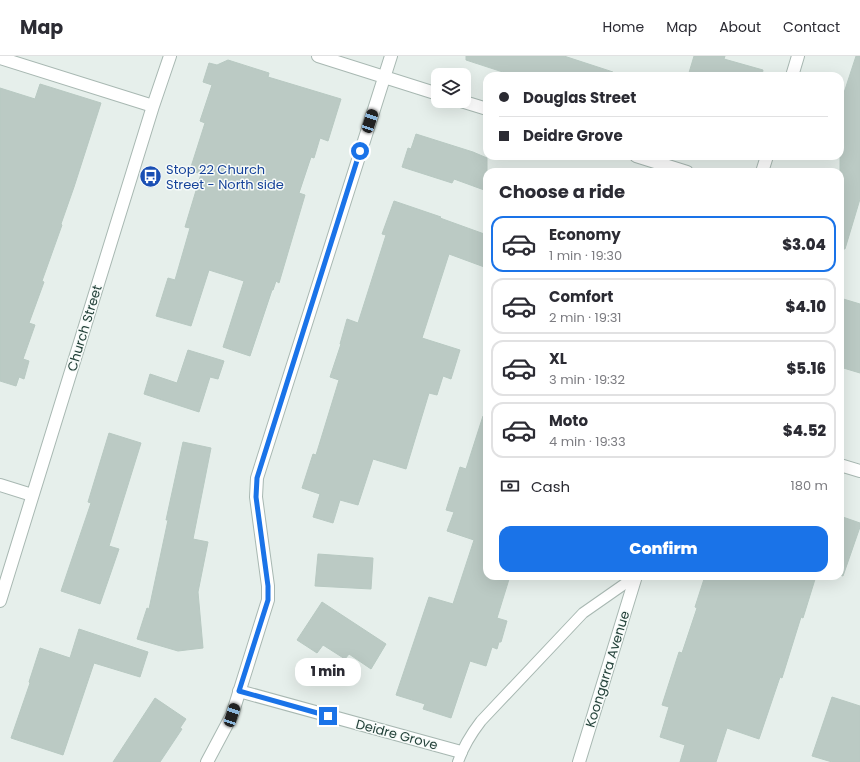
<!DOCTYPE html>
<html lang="en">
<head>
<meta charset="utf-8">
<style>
	:root { --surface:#fff; --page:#f7f7f7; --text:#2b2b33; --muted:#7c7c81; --line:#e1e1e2; --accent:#1a73e8 }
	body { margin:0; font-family:Poppins,sans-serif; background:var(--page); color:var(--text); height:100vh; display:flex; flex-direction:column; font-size:15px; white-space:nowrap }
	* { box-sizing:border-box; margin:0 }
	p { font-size:13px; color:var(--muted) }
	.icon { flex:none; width:22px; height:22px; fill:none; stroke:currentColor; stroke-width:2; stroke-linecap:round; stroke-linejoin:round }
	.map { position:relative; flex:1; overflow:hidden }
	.side { position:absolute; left:483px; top:112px; width:361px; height:412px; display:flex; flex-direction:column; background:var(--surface); border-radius:12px; box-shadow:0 4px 16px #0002 }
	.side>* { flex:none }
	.top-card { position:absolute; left:483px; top:16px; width:361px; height:88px; border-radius:12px; box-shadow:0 4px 16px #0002; display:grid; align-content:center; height:88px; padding:0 16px; background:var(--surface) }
	.controls { position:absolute; left:431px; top:12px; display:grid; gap:8px }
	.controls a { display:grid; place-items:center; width:40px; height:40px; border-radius:8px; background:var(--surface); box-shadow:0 4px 16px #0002; font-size:20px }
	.end { position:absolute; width:18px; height:18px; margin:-9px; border:5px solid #1a73e8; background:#fff; box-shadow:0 0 0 2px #fff }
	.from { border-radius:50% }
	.bubble { position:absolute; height:28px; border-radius:12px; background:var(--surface); box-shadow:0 4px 16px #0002; font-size:13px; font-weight:800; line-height:28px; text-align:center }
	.car { position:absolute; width:12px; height:24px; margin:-12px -6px; border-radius:5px; box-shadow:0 0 3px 1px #0007; background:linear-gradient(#222 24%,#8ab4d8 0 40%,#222 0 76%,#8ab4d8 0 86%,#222 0) }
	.top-card b { display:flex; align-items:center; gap:14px; height:38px; font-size:15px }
	.top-card b+b { border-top:1px solid var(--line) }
	.top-card i { width:10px; height:10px; background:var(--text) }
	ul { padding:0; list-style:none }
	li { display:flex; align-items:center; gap:12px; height:56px; margin:0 8px 6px; padding:0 8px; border:2px solid var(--line); border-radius:12px }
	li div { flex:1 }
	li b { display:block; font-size:15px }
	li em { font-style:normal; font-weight:800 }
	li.current { border-color:var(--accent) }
	li>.icon { width:36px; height:36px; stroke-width:1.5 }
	h2 { padding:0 16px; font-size:18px; line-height:48px }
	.pay { display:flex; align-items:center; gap:10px; height:44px; padding:0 16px; font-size:15px }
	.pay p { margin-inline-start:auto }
	.action { display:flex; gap:8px; margin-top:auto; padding:8px 16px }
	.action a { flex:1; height:46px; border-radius:12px; background:var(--accent); color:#fff; font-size:16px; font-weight:800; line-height:46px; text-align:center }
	header { display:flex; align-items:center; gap:24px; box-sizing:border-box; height:56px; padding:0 20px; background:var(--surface); border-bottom:1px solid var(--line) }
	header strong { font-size:19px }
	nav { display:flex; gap:22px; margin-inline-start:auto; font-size:14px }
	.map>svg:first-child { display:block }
	.building { fill:#bbcac4; stroke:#b8c9c2 }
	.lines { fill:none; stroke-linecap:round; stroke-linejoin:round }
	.lane-casing { stroke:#a8b8b2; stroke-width:12 }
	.street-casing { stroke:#a8b8b2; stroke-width:14 }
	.lane { stroke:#fff; stroke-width:10 }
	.street { stroke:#fff; stroke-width:12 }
	.route { stroke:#1a73e8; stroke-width:5 }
	.labels { text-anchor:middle; stroke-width:3; stroke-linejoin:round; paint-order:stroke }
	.transit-label { font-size:13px; fill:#164399; stroke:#f7fbf9; text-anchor:start }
	.street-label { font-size:13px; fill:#24423a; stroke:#f7fbf9 }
</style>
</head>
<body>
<header>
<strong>Map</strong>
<nav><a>Home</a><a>Map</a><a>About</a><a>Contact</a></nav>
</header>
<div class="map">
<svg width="860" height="706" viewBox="0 0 860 706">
	<rect width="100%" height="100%" fill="#e6efeb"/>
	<path class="building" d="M466,0H564L613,16V20H515L466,4Z
		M694,0H725L724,3L763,14L762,20H688Z
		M856,0H860V143L845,193H840V49Z
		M228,4L269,17L268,21L341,43L328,85L320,82L314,102L311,101L299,137L305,139L279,227L276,225L273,234H272L250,300L223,291L244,225L209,214L191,270L156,260L168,222L175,224L190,172L185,171L201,118L190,114L205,67L200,65L212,29L203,26L209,7L217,9Z
		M40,28L101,47L74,131L61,168L62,169L42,225L44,226L29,267L35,269L23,303L29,305L24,323L19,321L16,330L0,325V32L35,43Z
		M416,78L473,96L487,102V135L454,123L452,127L402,111L408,92L411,93Z
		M394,145L441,161L440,162L487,179V212L449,198L422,282L460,294L451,323L443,320L437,339L429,337L406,413L373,403L358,449L340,444L333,467L313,461L320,438L302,432L313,398L316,399L339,324L330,321L341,288H340L347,263L358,267L386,179L382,178Z
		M840,242L860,248V317L840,311Z
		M188,294L224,305L218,323L210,321L199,356L144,338L150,318L177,327Z
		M483,360L487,361V520H510L497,562L507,565L501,586H499L497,593L492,591L486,610L470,605L451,662L423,653L425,648L396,639L429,541L453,548L474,484L447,475L454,456L446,454L460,411L466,413Z
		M109,377L141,387L109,490L119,493L100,548L61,535L91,447L88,446Z
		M183,386L211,392L193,483L208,486L198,536L203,592L178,595L137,583L147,552L149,553L168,464H166Z
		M840,460L860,467V471L843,520L840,519Z
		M318,498L373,502L371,533L315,530Z
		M705,520H816L803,562L801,561L782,622L780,621L759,683L727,672L716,706H680L685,689L660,681L669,651L662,649L679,596L682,597L697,552L695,551Z
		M322,546L386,588L371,613L349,598L345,603L323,589L317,597L297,584Z
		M79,573L148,596L140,621L94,607L63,699L11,682L30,627L29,626L40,592L70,602Z
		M832,641L860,650V706H832L812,700Z
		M155,642L186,663L180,672L182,673L160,706H113Z"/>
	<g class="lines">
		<defs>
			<path id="lane" d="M458,706C463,691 471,678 481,665L583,557L636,520"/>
			<path id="street" d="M318,0L438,38
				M0,2L153,50
				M792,20L798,0
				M461,45L487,53
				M636,100L687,116
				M762,116L767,100
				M840,409L860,415
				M0,429L32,439
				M0,545L153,50L170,0
				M239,635L461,696
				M207,706L232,659L268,544V530L256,441L257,422L391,0
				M579,706L636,520"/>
		</defs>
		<use href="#lane" class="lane-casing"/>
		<use href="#street" class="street-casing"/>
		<use href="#lane" class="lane"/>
		<use href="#street" class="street"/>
	</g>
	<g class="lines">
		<path class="route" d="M328,660L239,635L268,544V530L256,441L257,422L360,95"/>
	</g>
	<defs>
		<symbol id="bus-disc" viewBox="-11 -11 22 22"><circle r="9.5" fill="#1a4fb4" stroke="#f7fbf9"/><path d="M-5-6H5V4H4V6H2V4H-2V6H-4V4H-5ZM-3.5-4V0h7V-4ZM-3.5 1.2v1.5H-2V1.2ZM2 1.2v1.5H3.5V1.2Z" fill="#fff"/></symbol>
	</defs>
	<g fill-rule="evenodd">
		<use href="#bus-disc" x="138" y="108" width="25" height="25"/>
	</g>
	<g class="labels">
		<g class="transit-label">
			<text x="166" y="118">Stop 22 Church<tspan x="166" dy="15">Street - North side</tspan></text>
		</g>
		<g class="street-label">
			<text transform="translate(84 272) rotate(-73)" y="5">Church Street</text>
			<text transform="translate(607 613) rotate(-73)" y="5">Koongarra Avenue</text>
			<text transform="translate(397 678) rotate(15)" y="5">Deidre Grove</text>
		</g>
	</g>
</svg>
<div class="controls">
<a><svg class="icon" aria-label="layers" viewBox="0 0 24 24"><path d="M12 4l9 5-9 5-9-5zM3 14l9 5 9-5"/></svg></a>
</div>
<i class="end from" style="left:360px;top:95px"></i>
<i class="end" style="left:328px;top:660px"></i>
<div class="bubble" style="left:295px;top:602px;width:66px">1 min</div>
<i class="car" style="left:370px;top:65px;rotate:18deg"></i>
<i class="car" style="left:232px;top:659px;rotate:18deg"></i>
<div class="top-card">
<b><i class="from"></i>Douglas Street</b>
<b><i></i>Deidre Grove</b>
</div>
<section class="side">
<h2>Choose a ride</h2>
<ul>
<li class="current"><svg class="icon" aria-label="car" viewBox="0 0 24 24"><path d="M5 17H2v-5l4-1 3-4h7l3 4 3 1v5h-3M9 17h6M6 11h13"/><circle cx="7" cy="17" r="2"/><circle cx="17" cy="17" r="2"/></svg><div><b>Economy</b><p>1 min · 19:30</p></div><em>$3.04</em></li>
<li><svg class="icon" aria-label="car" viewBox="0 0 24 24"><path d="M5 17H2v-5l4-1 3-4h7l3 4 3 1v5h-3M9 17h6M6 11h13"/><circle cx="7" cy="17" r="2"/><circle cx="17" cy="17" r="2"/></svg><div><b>Comfort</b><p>2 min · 19:31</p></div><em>$4.10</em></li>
<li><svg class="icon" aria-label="car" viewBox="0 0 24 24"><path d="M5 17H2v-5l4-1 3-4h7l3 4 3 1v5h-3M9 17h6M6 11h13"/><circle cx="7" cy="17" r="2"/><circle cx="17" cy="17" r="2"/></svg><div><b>XL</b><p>3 min · 19:32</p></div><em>$5.16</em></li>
<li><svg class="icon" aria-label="car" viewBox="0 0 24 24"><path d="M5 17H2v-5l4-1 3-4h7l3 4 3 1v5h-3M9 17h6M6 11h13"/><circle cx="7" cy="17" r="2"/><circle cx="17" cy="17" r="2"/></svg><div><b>Moto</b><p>4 min · 19:33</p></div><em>$4.52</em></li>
</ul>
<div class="pay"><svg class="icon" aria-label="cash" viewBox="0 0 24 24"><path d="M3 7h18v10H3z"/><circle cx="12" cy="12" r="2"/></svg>Cash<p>180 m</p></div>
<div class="action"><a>Confirm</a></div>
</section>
</div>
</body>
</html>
